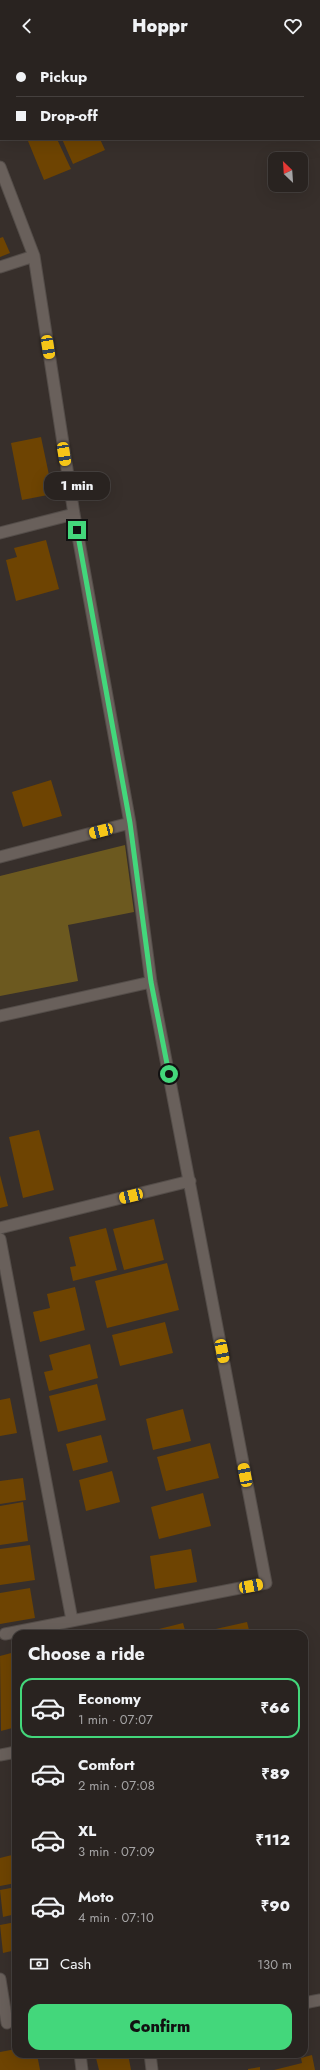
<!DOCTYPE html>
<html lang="en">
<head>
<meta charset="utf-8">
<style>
	:root { --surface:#292320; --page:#352f2d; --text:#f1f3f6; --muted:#a5a4a5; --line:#45403e; --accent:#43d77b }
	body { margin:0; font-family:Jost,sans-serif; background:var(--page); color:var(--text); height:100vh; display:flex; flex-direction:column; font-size:15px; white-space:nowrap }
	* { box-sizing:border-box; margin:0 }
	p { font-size:13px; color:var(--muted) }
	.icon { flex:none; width:22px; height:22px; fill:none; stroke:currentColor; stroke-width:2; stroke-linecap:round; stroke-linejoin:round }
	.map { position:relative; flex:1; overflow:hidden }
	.side { position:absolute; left:12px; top:1578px; width:296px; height:428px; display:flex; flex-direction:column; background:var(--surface); border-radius:12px; box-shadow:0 4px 16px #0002,0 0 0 1px var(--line) }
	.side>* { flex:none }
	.guide { position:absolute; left:0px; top:0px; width:320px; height:88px; box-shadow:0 4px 16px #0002,0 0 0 1px var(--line); display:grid; align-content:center; height:88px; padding:0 16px; background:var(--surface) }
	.needle { width:26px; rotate:335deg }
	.tools { position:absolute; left:268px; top:100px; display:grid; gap:8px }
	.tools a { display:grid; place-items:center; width:40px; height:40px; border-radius:8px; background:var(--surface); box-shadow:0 4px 16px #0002,0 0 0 1px var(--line); font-size:20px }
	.end { position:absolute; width:18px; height:18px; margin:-9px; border:5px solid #43d77b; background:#111; box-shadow:0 0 0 2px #111 }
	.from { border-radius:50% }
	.bubble { position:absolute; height:28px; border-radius:12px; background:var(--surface); box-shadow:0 4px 16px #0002,0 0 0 1px var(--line); font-size:13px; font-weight:800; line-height:28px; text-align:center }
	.car { position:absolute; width:12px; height:24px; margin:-12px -6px; border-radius:5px; box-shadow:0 0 3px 1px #0007; background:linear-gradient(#f5c518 24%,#345 0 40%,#f5c518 0 76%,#345 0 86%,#f5c518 0) }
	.guide b { display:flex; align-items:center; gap:14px; height:38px; font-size:15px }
	.guide b+b { border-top:1px solid var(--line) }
	.guide i { width:10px; height:10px; background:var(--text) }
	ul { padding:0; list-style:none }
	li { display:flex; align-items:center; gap:12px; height:60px; margin:0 8px 6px; padding:0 8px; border:2px solid transparent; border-radius:12px }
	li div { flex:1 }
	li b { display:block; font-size:15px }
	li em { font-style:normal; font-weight:800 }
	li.on { border-color:var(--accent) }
	li>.icon { width:36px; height:36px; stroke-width:1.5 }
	h2 { padding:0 16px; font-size:18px; line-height:48px }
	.pay { display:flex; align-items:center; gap:10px; height:44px; padding:0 16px; font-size:15px }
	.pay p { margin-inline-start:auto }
	.cta { display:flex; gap:8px; margin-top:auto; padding:8px 16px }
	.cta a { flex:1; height:46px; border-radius:12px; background:var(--accent); color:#111; font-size:16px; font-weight:800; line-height:46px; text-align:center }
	header { display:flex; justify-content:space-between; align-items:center; height:52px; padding:0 16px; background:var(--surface); font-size:18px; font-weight:800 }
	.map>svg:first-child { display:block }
	.green { fill:#6c591f }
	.building { fill:#6e4402 }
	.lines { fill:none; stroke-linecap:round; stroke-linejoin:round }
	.minor-casing { stroke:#544d49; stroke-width:13 }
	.minor { stroke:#69605b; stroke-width:11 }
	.route { stroke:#43d77b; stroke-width:5 }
</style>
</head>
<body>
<header><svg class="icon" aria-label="back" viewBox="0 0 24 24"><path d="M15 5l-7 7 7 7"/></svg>Hoppr<svg class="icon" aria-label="heart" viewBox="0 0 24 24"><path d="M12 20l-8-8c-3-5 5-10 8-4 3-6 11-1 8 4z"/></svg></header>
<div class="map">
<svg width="320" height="2018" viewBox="0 0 320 2018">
	<rect width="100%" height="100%" fill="#372f2b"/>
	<path class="green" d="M125,793L134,860L68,873L78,929L0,944V824Z"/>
	<path class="building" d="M32,87H57L71,117L44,128L28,89Z
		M62,87H100L105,98L73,112Z
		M3,185L10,201L0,205V186Z
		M41,385L53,442L22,448L11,391Z
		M46,488L59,537L16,549L6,508L17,505L14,496Z
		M51,728L62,764L23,775L12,740Z
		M39,1078L54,1138L23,1146L9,1085Z
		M0,1123L8,1154L0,1156Z
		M154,1167L164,1208L124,1218L113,1177Z
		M106,1176L117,1218L73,1229L70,1215L76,1214L69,1185Z
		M167,1211L179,1258L107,1276L95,1229Z
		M75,1235L85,1278L40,1290L33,1260L50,1256L47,1242Z
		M165,1270L173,1301L120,1314L112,1283Z
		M90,1292L98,1326L49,1339L44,1320L53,1318L49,1303Z
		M97,1332L106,1368L58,1380L49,1344Z
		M10,1346L17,1381L0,1384V1348Z
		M183,1357L191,1389L153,1398L146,1367Z
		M101,1383L108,1410L73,1419L66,1392Z
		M210,1391L219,1426L166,1439L157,1405Z
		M112,1419L120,1450L86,1459L79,1428Z
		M23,1426L26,1448L0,1452V1429Z
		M203,1441L211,1474L159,1487L151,1455Z
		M23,1450L28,1489L0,1493V1454Z
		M30,1493L35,1528L0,1533V1497Z
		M191,1497L197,1530L155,1537L150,1504Z
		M30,1536L35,1566L0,1572V1541Z
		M247,1570L250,1582H198V1581Z
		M183,1571L186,1582H143V1581Z
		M15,1600L16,1675L1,1679L0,1604Z
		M16,1802V1831L0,1834V1806Z
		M16,1835V1862L3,1865L0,1838Z
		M16,1870V1898L3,1901L0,1873Z
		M16,1997V2002H37L40,2018H0V2000Z
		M95,2002H128L131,2018H99Z
		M312,2003L315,2018H274L302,2011L301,2006Z
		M260,2015V2018H248V2017Z"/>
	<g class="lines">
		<defs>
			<path id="minor" d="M303,0V1
				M319,56L320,60
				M0,115L34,204L74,462L130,771L151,930L266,1531L5,1582
				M0,215L34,204
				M0,481L74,462
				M0,805L130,771
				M0,964L151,930
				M0,1176L190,1129
				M0,1187L72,1568
				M0,1703L16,1700
				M0,1927L7,1971
				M304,1951L320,1948
				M80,2002L82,2018
				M150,2002L152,2018"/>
		</defs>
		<use href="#minor" class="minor-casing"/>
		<use href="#minor" class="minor"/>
	</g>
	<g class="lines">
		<path class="route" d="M77,478L130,771L151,930L169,1022"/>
	</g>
</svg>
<div class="tools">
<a><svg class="needle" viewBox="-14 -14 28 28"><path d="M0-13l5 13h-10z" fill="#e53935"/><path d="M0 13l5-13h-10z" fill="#a5a4a5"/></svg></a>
</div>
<i class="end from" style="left:169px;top:1022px"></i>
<i class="end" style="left:77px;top:478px"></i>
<div class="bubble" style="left:44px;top:420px;width:66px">1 min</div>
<i class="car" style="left:48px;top:295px;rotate:171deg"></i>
<i class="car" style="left:64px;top:402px;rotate:171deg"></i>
<i class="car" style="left:101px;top:779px;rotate:255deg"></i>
<i class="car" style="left:131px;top:1144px;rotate:256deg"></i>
<i class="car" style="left:222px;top:1299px;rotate:169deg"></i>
<i class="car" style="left:245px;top:1423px;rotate:349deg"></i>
<i class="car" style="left:251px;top:1534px;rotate:79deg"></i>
<div class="guide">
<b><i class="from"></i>Pickup</b>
<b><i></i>Drop-off</b>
</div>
<section class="side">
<h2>Choose a ride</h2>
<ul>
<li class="on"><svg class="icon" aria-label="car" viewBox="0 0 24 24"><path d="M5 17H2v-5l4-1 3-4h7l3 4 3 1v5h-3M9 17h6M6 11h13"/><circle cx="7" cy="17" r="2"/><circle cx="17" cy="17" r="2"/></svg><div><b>Economy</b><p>1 min · 07:07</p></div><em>₹66</em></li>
<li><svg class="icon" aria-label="car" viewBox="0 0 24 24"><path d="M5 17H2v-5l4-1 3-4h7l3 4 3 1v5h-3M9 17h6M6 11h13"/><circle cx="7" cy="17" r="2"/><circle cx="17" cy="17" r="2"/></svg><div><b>Comfort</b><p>2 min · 07:08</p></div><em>₹89</em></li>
<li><svg class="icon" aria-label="car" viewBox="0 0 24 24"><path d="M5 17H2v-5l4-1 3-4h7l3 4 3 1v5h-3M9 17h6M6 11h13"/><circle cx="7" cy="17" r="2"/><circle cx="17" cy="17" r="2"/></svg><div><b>XL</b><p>3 min · 07:09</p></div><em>₹112</em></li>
<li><svg class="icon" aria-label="car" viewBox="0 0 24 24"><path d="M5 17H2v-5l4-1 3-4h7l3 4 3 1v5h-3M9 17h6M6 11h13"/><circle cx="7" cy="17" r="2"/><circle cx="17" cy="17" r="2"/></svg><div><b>Moto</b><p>4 min · 07:10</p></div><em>₹90</em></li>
</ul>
<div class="pay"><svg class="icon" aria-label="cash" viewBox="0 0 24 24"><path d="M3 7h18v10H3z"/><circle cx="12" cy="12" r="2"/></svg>Cash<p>130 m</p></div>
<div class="cta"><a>Confirm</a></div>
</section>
</div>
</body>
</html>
